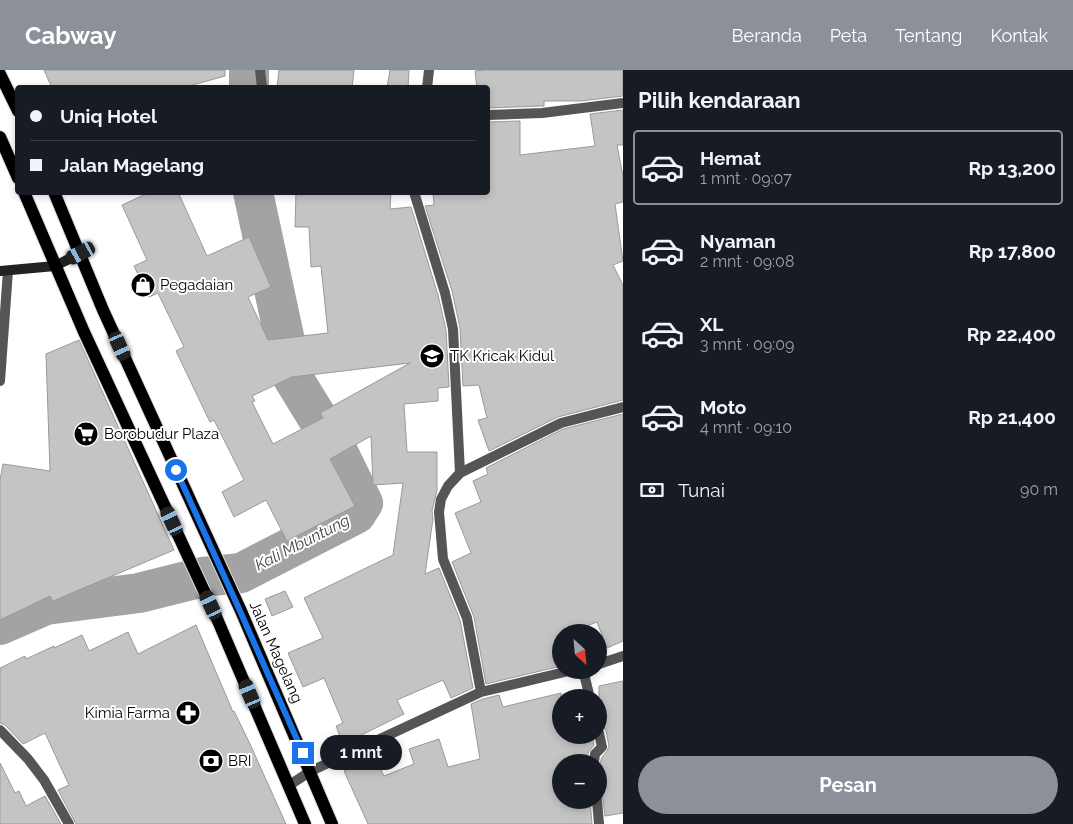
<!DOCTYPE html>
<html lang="id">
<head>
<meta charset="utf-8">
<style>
	:root { --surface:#171b24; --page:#20242c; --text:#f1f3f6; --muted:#9ea1a6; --line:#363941; --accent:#8c9099 }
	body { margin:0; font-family:Raleway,sans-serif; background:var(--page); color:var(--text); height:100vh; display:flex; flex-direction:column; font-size:19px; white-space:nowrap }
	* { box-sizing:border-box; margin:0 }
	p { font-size:16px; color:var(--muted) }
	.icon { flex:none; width:28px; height:28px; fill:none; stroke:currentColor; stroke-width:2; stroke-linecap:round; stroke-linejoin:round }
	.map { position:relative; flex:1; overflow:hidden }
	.sheet { display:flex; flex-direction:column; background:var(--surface); width:450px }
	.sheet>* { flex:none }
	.hud { position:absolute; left:15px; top:15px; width:475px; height:110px; border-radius:5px; box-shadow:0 2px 8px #0003; display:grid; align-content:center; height:110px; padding:0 15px; background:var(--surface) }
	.needle { width:32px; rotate:154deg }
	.fabs { position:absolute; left:552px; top:554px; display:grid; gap:10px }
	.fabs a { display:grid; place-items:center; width:55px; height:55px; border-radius:50%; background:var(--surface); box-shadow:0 2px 8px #0003; font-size:25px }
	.end { position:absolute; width:22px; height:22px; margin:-11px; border:6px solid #1a73e8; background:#fff; box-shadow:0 0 0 2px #fff }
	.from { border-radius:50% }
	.bubble { position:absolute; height:35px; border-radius:18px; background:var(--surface); box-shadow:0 2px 8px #0003; font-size:16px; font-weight:700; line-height:35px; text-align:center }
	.car { position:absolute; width:15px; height:30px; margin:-15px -8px; border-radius:6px; box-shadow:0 0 4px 1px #0007; background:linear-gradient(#222 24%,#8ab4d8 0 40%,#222 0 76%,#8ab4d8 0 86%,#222 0) }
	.hud b { display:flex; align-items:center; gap:18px; height:48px; font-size:19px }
	.hud b+b { border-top:1px solid var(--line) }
	.hud i { width:12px; height:12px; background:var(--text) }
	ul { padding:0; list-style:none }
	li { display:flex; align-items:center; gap:15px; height:75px; margin:0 10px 8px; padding:0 5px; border:2px solid transparent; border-radius:5px }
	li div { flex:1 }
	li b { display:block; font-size:19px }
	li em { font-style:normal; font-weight:700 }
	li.selected { border-color:var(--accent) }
	li>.icon { width:45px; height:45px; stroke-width:1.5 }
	h2 { padding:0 15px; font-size:22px; line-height:60px }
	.pay { display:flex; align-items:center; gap:12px; height:55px; padding:0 15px; font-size:19px }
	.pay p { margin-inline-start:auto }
	.cta { display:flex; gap:10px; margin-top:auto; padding:10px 15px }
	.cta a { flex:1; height:58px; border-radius:30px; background:var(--accent); color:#fff; font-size:20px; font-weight:700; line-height:58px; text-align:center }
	header { display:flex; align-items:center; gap:30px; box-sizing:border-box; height:70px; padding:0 25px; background:var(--accent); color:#fff }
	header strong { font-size:24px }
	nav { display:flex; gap:28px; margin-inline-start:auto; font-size:18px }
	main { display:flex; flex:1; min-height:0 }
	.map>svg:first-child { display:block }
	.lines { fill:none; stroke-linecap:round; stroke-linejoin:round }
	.river { stroke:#a3a3a3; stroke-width:40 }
	.building { fill:#c4c4c4; stroke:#999; fill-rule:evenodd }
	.primary-casing { stroke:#dbdbdb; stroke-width:14 }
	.minor { stroke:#555; stroke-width:10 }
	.secondary { stroke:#222; stroke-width:10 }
	.primary { stroke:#000; stroke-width:12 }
	.route { stroke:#1a73e8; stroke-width:6 }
	.labels { text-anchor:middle; stroke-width:4; stroke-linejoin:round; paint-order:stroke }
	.poi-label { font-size:15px; fill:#000; stroke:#fff; text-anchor:start }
	.street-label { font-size:15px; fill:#000; stroke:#fff }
	.water-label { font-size:16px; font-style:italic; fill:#444; stroke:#fff }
</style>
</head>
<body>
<header>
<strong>Cabway</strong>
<nav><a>Beranda</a><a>Peta</a><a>Tentang</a><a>Kontak</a></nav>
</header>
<main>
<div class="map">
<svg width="623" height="754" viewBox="0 0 623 754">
	<rect width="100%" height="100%" fill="#fff"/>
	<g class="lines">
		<path class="river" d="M249,0V18
			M0,555L46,535L139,523L203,507L241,503L356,444L363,433L336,378L293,308L253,122"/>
	</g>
	<path class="building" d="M44,0H225V6L182,18H52Z
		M279,0H354L352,18H277Z
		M390,0H409L408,18H387Z
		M485,0H623V26L581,31H544V36H541L488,38V18H477L475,1Z
		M623,40V75H617L623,106V132L615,134L623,191L613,195L623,215V330L558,347L489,381L478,350L487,348L479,315L463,316L460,258L452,221L425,136L434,135L433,122H488V52L520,51V85L595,76L590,44Z
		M150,122H178L207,186L249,167L271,217L248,227L268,270L328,263L321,196L311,197L309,157H295L296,122H391L390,139L411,137L438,225L446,260L449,317L438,318V331L404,334L407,382H437V420L432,441L433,449L425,504L439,498L460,550L473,618L451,628L443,610L397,630L404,644L343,674L336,656L343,653L324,608L303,617L288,583L323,568L304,528L393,485L403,413L373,415L371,366L330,389L355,436L287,471L266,430L234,447L222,422L244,410L214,350L210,352L176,281L184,277L158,223L149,227L134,196L147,190L122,135ZM410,293L320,343L323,348L273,374L252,332L255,331L252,326L292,307Z
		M79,270L174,480L53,531L50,526L0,550V410L3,394L50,401L46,284Z
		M623,344V571L607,578L597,552L570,562H561V596L486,614L474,547L452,492L471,483L455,443L481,432L473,411L488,404L486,398L563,359Z
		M285,521L293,537L272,546L265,529Z
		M196,555L233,642L234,641L250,674L286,754H76L58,720L69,715L45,663L23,674L5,655L0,653V598L25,586L26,589L54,576V578L82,565L89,581L128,562L138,584Z
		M623,611V743L605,746L599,697L602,687L607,681L609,676L606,661L604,658L599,656V616Z
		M561,623V665H592L594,675L588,683L587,692H561V730H590L592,754H368L344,701L376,690L384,706L414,694L409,679L439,669L448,697L480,689L471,634L483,629L499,625L503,637Z
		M0,693L15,723L19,721L26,736L45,726L61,754H0Z"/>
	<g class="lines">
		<defs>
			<path id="primary" d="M0,4L18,41
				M0,67L18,108
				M24,122L84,262L218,551L305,754
				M54,122L103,240L241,541L332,754"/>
		</defs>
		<use href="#primary" class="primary-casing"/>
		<path class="minor" d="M260,0L262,18
			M427,18L429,0
			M488,45L542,43L623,33
			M414,122L445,223L453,259L460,403
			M0,311L8,201
			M599,594L623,586
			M583,600L590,628
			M481,622L467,548L443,489L439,442L441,429L448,416L460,403L561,353L623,337
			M0,660L28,689L44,710L69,754
			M594,692L595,684L602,677L599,663
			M288,716L311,701L481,622L573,600
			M597,730L599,754"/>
		<path class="secondary" d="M0,201L55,196L81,183"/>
		<use href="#primary" class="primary"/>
	</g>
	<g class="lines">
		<path class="route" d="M176,400L240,541L303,683"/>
	</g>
	<defs>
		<symbol id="shop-disc" viewBox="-11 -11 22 22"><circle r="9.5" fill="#000" stroke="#fff"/><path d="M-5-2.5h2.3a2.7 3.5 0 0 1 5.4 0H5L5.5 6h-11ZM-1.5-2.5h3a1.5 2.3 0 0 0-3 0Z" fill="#fff"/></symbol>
		<symbol id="school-disc" viewBox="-11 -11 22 22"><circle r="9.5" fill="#000" stroke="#fff"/><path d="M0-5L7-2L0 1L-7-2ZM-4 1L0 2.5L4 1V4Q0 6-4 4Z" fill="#fff"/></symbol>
		<symbol id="supermarket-disc" viewBox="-11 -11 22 22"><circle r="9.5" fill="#000" stroke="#fff"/><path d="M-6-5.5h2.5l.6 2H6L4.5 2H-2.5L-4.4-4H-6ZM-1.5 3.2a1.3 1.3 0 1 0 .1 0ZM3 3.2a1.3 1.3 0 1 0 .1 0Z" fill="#fff"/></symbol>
		<symbol id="pharmacy-disc" viewBox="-11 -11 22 22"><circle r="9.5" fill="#000" stroke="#fff"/><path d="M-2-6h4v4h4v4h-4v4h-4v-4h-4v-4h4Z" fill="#fff"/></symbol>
		<symbol id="bank-disc" viewBox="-11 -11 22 22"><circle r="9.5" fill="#000" stroke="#fff"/><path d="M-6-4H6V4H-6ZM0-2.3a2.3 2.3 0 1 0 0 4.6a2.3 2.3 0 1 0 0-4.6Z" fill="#fff"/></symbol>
	</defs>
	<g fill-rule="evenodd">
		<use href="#shop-disc" x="129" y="201" width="28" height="28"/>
		<use href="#school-disc" x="418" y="272" width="28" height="28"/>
		<use href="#supermarket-disc" x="72" y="350" width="28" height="28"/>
		<use href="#pharmacy-disc" x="174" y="629" width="28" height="28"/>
		<use href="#bank-disc" x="197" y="677" width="28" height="28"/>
	</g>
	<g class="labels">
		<g class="poi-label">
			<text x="160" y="220">Pegadaian</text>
			<text x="450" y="291">TK Kricak Kidul</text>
			<text x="104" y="369">Borobudur Plaza</text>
			<text x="170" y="648" text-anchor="end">Kimia Farma</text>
			<text x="228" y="696">BRI</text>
		</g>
		<g class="street-label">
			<text transform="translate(276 582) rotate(66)" y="5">Jalan Magelang</text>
		</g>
		<g class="water-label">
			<text transform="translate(302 472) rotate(-27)" y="6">Kali Mbuntung</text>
		</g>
	</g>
</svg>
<div class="fabs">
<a><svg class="needle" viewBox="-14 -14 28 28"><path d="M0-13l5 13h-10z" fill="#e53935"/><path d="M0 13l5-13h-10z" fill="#9ea1a6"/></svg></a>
<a>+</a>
<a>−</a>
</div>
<i class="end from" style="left:176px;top:400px"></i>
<i class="end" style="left:303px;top:683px"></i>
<div class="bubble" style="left:320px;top:665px;width:82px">1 mnt</div>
<i class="car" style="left:81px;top:183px;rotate:242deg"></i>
<i class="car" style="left:120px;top:276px;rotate:156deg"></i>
<i class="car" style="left:172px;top:451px;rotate:335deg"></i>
<i class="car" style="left:211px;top:535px;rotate:335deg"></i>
<i class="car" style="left:250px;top:624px;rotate:337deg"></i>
<div class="hud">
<b><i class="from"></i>Uniq Hotel</b>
<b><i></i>Jalan Magelang</b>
</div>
</div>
<section class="sheet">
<h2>Pilih kendaraan</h2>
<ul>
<li class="selected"><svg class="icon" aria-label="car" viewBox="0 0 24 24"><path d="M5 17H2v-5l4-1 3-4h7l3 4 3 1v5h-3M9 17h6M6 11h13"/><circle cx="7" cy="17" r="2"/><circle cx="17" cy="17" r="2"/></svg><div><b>Hemat</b><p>1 mnt · 09:07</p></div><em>Rp 13,200</em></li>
<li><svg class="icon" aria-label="car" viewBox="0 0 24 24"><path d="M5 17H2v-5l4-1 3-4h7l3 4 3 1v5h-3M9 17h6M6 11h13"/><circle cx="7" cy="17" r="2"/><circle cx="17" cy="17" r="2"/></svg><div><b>Nyaman</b><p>2 mnt · 09:08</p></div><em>Rp 17,800</em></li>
<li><svg class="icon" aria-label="car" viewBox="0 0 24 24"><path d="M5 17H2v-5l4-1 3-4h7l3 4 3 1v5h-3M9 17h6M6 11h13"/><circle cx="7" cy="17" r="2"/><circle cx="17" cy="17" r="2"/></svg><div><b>XL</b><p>3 mnt · 09:09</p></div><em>Rp 22,400</em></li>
<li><svg class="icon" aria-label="car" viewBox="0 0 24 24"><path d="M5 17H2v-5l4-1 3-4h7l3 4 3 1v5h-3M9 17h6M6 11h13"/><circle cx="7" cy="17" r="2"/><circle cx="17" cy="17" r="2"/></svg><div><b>Moto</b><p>4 mnt · 09:10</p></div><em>Rp 21,400</em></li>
</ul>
<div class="pay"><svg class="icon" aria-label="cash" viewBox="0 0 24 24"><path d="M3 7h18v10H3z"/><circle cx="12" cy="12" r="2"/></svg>Tunai<p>90 m</p></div>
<div class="cta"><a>Pesan</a></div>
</section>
</main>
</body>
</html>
